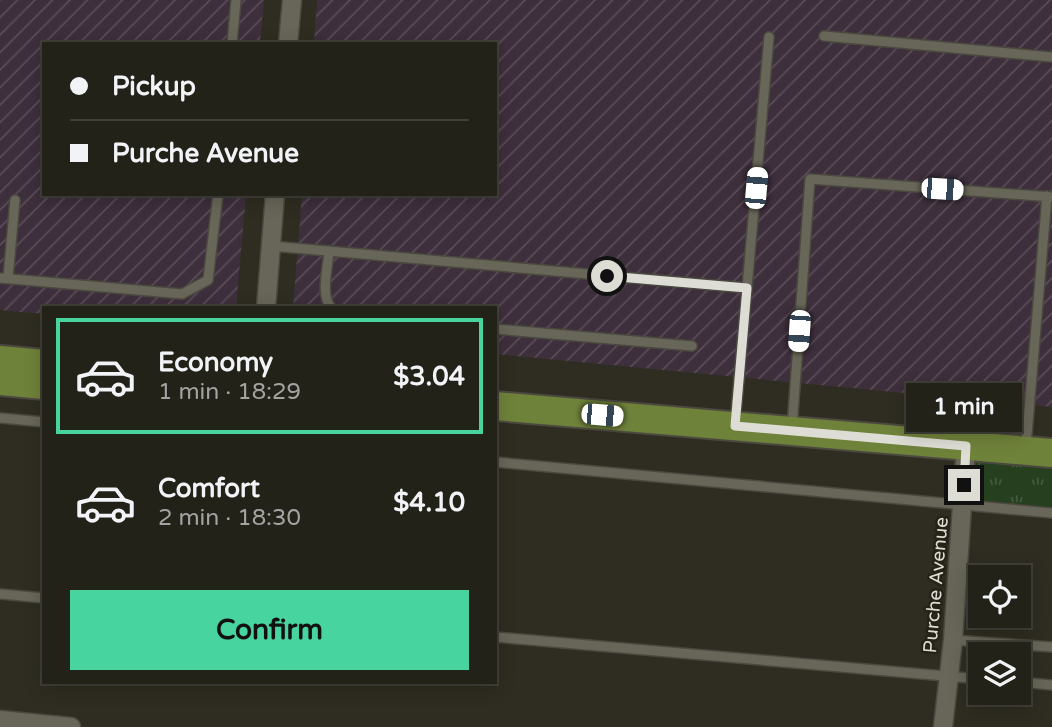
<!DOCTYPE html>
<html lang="en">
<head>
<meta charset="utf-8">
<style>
	:root { --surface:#232219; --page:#2f2f26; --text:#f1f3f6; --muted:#a3a4a2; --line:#403f38; --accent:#47d49e }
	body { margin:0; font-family:"Varela Round",sans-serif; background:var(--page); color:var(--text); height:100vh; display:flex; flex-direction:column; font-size:26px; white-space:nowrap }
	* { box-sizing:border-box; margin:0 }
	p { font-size:23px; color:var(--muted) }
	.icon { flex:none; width:38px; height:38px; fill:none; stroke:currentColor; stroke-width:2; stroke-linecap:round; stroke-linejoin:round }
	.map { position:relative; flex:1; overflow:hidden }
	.sheet { position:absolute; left:42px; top:306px; width:455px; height:378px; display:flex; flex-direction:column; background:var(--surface); border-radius:0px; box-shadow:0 4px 18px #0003,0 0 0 2px var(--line) }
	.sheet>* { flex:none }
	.top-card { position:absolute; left:42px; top:42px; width:455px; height:154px; border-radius:0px; box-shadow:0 4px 18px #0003,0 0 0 2px var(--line); display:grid; align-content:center; height:154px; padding:0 28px; background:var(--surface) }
	.buttons { position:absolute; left:968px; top:565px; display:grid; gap:14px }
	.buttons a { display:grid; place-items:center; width:63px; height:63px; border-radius:0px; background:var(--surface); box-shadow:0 4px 18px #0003,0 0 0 2px var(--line); font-size:35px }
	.end { position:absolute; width:32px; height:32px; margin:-16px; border:9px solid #deddd5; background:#111; box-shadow:0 0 0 4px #111 }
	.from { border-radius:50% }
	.bubble { position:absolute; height:49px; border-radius:0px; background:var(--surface); box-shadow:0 4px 18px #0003,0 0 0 2px var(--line); font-size:23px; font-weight:700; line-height:49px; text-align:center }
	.car { position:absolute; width:21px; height:42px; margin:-21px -10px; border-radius:9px; box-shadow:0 0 5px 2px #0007; background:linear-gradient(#fff 24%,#345 0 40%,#fff 0 76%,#345 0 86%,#fff 0) }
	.top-card b { display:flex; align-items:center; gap:24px; height:66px; font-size:26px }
	.top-card b+b { border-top:2px solid var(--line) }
	.top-card i { width:18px; height:18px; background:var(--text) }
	ul { padding:12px 0 0; list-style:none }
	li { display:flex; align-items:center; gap:21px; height:116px; margin:0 14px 10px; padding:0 14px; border:4px solid transparent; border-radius:0px }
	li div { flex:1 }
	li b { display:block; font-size:26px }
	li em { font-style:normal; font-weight:700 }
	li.on { border-color:var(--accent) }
	li>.icon { width:63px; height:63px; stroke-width:1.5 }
	.primary-button { display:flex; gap:14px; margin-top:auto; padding:14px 28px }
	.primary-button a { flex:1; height:80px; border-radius:0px; background:var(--accent); color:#111; font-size:28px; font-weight:700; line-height:80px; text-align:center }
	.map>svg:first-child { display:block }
	.industrial { fill:url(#industrial-furrows) }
	.grass { fill:url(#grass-tufts) }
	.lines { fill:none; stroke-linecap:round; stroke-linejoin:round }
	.lane-casing { stroke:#4b493f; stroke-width:12 }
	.street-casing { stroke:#4b493f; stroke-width:21 }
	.primary-casing { stroke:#4b493f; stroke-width:32 }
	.lane { stroke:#686658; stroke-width:9 }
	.street { stroke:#686658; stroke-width:18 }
	.primary { stroke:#6f823a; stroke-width:28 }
	.route { stroke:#deddd5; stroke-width:9 }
	.labels { text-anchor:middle; stroke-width:5; stroke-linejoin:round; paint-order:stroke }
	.street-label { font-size:19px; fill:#deddd5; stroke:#252317 }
</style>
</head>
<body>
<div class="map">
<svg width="1052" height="727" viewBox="0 0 1052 727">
	<defs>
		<pattern id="industrial-furrows" width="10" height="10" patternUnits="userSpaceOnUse" patternTransform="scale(1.75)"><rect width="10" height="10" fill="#3d2f3c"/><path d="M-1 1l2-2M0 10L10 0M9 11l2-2" fill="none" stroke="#594d57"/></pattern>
		<pattern id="grass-tufts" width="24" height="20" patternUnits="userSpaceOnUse" patternTransform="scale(1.75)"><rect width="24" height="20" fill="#253f1f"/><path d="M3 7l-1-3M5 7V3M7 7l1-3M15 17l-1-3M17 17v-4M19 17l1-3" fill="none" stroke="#445a3f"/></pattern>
	</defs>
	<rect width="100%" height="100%" fill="#2f2d21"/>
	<path class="industrial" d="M0,0H264L260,44H44V194H246L236,308H44V314L0,310Z
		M317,0H1052V407L495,354V308H293L302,194H495V44H314Z"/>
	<path class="grass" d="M966,446L1052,453V513L963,504Z"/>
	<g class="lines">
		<defs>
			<path id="lane" d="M824,36L1052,57
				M232,44L236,0
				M271,246L747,288
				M329,251C328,268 320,294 331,308
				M0,278L182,294L208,280L218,194
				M8,278L15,200
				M495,329L692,346
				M0,418L44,422
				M735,424L769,37
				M792,428L810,179L1052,197
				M1026,446L1047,196
				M495,462L1052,513
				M0,594L44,598
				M495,637L980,679
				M953,640L1052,647
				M1018,682L1052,685"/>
			<path id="street" d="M288,44L292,0
				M266,308L275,194
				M0,720L71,727
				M943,727L953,640L966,446"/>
			<path id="primary" d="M0,360L44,364
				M0,381L44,385
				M495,406L1052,453"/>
		</defs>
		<use href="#lane" class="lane-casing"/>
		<use href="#street" class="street-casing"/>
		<use href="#primary" class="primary-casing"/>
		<use href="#lane" class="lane"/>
		<use href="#street" class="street"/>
		<use href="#primary" class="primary"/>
	</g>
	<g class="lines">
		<path class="route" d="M607,276L747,288L735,426L966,446L964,485"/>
	</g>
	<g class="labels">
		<g class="street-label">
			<text transform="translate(935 585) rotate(-85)" y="7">Purche Avenue</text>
		</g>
	</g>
</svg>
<div class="buttons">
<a><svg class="icon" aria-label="locate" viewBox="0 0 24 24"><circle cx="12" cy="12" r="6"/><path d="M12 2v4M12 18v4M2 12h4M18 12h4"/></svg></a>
<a><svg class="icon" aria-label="layers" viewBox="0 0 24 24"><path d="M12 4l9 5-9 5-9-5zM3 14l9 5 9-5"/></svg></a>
</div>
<i class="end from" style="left:607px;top:276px"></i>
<i class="end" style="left:964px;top:485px"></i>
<div class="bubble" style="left:906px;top:383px;width:116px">1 min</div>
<i class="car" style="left:756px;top:188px;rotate:5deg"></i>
<i class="car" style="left:942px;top:189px;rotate:94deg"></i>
<i class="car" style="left:799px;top:331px;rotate:184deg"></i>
<i class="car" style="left:602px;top:415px;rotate:95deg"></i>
<div class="top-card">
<b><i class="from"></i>Pickup</b>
<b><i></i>Purche Avenue</b>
</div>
<section class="sheet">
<ul>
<li class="on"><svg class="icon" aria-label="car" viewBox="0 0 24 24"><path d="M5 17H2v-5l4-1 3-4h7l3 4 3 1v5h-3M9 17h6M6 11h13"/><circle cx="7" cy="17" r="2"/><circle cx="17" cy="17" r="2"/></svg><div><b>Economy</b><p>1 min · 18:29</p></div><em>$3.04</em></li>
<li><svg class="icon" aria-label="car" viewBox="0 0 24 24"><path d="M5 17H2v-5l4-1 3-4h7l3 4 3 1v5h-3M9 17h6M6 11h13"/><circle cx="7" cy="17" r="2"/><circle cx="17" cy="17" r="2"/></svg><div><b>Comfort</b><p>2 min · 18:30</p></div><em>$4.10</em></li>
</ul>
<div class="primary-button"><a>Confirm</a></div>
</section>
</div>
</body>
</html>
